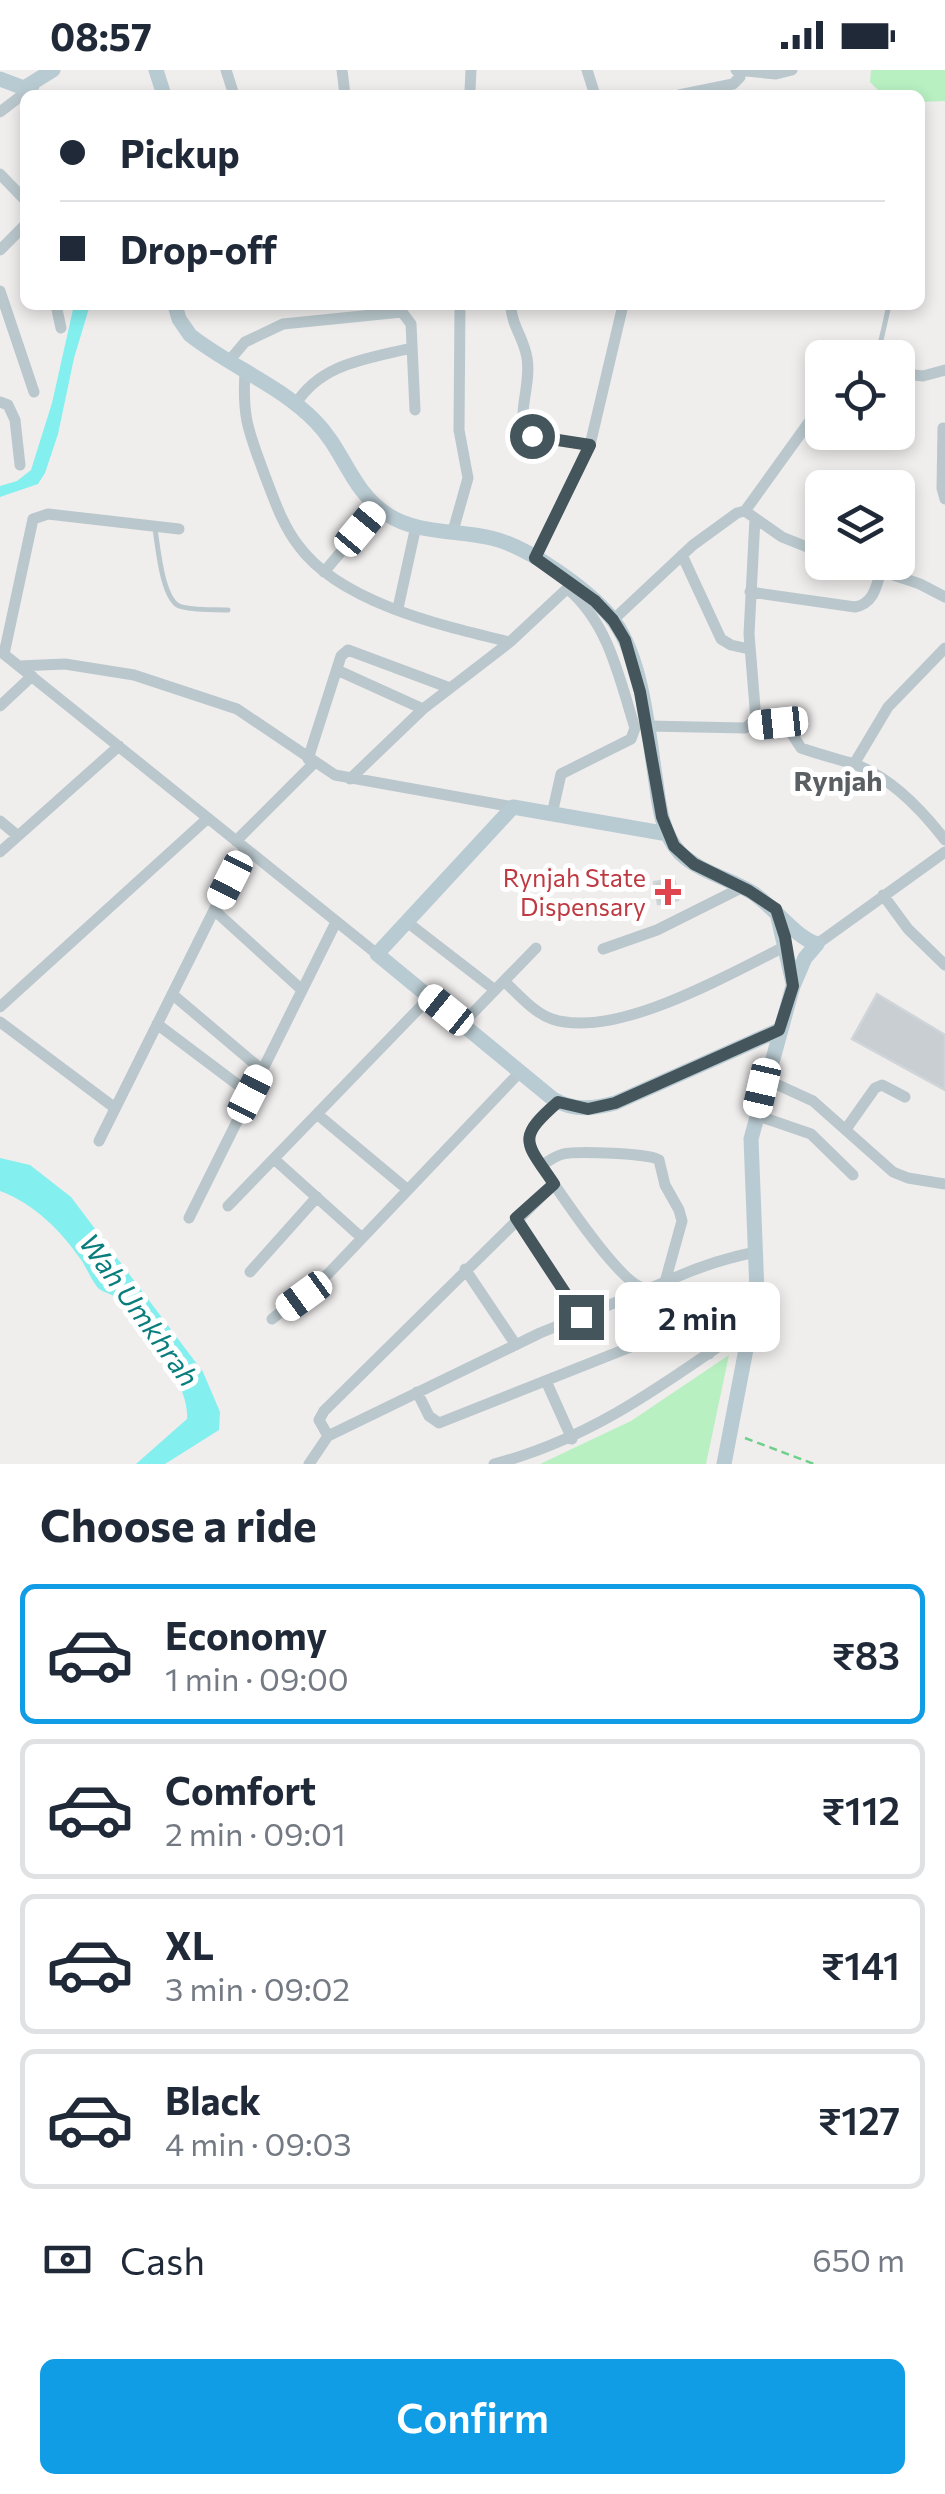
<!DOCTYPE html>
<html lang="en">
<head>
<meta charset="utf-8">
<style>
	:root { --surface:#fff; --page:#f2f2f3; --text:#1f2937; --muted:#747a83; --line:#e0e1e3; --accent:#119ce6 }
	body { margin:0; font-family:Commissioner,sans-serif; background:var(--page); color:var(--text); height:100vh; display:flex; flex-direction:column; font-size:38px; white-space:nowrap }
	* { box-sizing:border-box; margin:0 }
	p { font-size:32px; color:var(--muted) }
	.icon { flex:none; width:55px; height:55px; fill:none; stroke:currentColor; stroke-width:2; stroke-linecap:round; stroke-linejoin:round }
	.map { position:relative; height:1394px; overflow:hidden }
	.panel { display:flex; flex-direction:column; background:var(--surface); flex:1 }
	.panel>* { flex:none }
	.guide { position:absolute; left:20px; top:20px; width:905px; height:220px; border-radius:15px; box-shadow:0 5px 15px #0003; display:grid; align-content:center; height:220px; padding:0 40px; background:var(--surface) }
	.tools { position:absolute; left:805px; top:270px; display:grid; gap:20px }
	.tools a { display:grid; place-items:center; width:110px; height:110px; border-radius:15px; background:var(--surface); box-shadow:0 5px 15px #0003; font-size:50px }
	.end { position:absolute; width:45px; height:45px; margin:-22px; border:12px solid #44555b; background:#fff; box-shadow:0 0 0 5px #fff }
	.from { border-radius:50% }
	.bubble { position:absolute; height:70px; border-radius:15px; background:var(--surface); box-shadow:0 5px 15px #0003; font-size:32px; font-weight:600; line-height:70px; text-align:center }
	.car { position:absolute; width:30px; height:60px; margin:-30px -15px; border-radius:12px; box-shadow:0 0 8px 2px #0007; background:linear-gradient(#fff 24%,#345 0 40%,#fff 0 76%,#345 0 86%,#fff 0) }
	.guide b { display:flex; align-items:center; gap:35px; height:95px; font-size:38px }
	.guide b+b { border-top:2px solid var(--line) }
	.guide i { width:25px; height:25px; background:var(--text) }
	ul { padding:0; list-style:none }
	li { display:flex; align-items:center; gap:30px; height:140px; margin:0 20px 15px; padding:0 20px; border:5px solid var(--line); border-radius:15px }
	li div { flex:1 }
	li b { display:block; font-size:38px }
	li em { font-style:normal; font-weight:600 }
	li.current { border-color:var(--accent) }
	li>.icon { width:90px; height:90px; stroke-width:1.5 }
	h2 { padding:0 40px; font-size:45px; line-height:120px }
	.pay { display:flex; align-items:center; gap:25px; height:110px; padding:0 40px; font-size:38px }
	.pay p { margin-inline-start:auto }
	.action { display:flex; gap:20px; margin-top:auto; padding:20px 40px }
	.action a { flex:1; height:115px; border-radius:15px; background:var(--accent); color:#fff; font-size:40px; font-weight:600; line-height:115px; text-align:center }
	.status { display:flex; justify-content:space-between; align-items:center; height:70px; padding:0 50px; background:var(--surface); direction:ltr }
	.status svg { height:28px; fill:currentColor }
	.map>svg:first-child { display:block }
	.green { fill:#b8f0c2 }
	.water { fill:#83efee }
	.building { fill:#c9ced2; stroke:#d0d5d9; stroke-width:2.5 }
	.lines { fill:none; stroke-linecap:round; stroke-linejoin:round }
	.path { stroke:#6fd08b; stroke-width:2.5; stroke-dasharray:8 5; stroke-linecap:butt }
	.lane { stroke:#bac8cd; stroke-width:5 }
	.street { stroke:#bac8cd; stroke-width:11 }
	.secondary { stroke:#b9cbd2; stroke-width:15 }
	.route { stroke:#44555b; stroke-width:12 }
	.health-dot { fill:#e0444e; stroke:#fff; stroke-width:4 }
	.labels { text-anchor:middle; stroke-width:10; stroke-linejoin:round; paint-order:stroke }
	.health-label { font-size:25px; fill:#be3a42; stroke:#fff; text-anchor:end }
	.neighbourhood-label { font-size:28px; font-weight:bold; fill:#595f62; stroke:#fff }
	.water-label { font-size:28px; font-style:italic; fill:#097e7d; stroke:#fff }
</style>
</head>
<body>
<div class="status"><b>08:57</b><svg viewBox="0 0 49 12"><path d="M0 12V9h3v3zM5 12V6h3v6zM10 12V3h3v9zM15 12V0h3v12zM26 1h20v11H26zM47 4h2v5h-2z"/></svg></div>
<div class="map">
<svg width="945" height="1394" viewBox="0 0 945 1394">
	<rect width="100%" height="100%" fill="#f0eded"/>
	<path class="green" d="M871,0H945V31L920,32V25H883L870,12Z
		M729,1285L706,1394H540L631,1351Z"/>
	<path class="water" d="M74,235H90L74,288L58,364L45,403L38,414L0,427V416L17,411L31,400L52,333Z
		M0,1088L30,1095L71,1127L203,1302L220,1342L219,1360L165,1394H136L187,1349C191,1316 143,1251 119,1229C113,1224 104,1223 98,1218C92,1211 87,1199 82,1191C61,1161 35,1134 0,1121Z"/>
	<path class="building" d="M674,809L678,830L658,834L654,812Z
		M877,924L945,965V1020L852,969Z"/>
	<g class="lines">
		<path class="path" d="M745,1368L814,1394"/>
		<path class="lane" d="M877,288L889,235
			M155,459C158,477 162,528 179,536C193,541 214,539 228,540"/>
		<path class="street" d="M226,0L234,25
			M342,0L345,25
			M587,0L595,25
			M736,0L776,4L792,0
			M470,21L471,0
			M679,25L733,14L740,7L738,1
			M0,42L34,16
			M0,104L25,130
			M0,180L25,155
			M0,221L34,322
			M56,235L61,258
			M511,235C511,255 524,268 527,288C531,311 520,336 523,359L531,366L590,375
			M228,292L245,272L283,254L402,242L411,254L415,340
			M245,302C242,349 249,362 265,406C274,429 282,454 298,475C340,533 443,556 510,572
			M898,303L923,306L945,300
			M0,332L8,335L15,350L20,395
			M295,335C321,293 367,289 411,278
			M943,358L942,418L945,429
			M745,441L822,334
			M453,461L468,408L459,360L460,235
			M682,485L721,569L731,575L749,579
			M535,488L590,375L623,235
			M855,492L920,514L945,527
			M324,502L378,438
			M750,522L855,537C874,533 876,517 881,501
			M398,538L416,456
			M613,550L693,475L737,443L745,441L782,467L822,483
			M0,581L377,884
			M4,584L33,449L48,444L179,459
			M19,596L65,594L134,605L237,639L335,705L513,737
			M337,600L423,639
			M0,636L32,606
			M647,656L745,658L756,650L749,564L755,448
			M752,656L785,653L801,678C818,684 837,689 854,694C891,707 922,740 945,770
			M308,689L341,586L348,580L450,618
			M854,694L888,637L945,578
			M350,709L423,639L510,572L572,514
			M552,744L561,704L631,669L635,658C619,608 609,554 568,519
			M0,751L18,766
			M236,771L314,693
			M0,782L119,676
			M883,825L908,859L945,895
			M214,840L302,920
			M407,852L495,920
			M817,874L945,782
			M603,879L657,860L743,817
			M504,911C518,924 534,943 552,949C616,970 729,904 786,876
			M172,924L262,1000
			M0,937L208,748
			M0,952L115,1038
			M463,953L536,878
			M157,954L250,1024
			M765,1009L813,1031L893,1102L908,1108L945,1114
			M558,1031C543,1045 523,1058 531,1080C548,1105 618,1214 644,1218C652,1219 660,1214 667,1211C696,1198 725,1188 756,1182
			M317,1044L408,1120
			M756,1045L811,1064L853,1105
			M846,1059L875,1018L882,1015L905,1027
			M99,1071L245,778
			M274,1089L362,1168
			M541,1096C548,1091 555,1086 563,1084C575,1081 651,1083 659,1090L665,1115L679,1140L682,1151L665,1212
			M228,1136L430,927
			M189,1148L336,852
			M516,1148L581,1247
			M465,1199L516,1275
			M250,1202L317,1127
			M272,1249L328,1204L520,1002
			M546,1311L572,1369
			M417,1322L429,1346L439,1353L676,1259L695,1261L709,1284
			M328,1366L540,1263L651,1218
			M309,1394L328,1366L319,1350L324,1341L554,1114
			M494,1394C593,1369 671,1309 754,1252"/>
		<path class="secondary" d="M156,0L164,25
			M0,9L24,18L53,0
			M175,235L179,249L190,265C229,296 280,315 315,351C345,381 350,420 388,445C417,464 458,460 491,468C527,476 586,518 610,546C643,585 648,663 656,712C659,737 663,765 680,783C701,803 729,808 753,823C774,837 795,867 817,874L805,888L793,916L751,1069L757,1222L724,1394
			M668,764L513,737L377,884L553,1029C574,1041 592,1039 615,1033L779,960
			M777,843L793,913"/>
	</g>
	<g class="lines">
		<path class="route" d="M532,366L590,375L535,488L595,531L613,550L625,570L640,622L662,747L674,776L694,794L749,821L776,839L785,867L793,916L779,960L615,1033L588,1039L558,1032C516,1069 525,1071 554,1114L516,1148L581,1247"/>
	</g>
	<path class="health-dot" d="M663 807h10v10h10v10h-10v10h-10v-10h-10v-10h10z"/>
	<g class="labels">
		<g class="health-label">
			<text x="646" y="817">Rynjah State<tspan x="646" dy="29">Dispensary</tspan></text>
		</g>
		<g class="neighbourhood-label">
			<text x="838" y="721">Rynjah</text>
		</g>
		<g class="water-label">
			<text transform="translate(139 1240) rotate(54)" y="10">Wah Umkhrah</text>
		</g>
	</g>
</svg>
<div class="tools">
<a><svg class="icon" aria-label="locate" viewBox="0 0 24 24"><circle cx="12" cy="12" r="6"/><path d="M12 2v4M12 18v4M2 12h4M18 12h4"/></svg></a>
<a><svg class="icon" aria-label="layers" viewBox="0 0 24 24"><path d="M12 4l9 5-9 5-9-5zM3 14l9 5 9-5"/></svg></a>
</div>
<i class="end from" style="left:532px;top:366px"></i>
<i class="end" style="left:581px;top:1247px"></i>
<div class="bubble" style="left:615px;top:1212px;width:165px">2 min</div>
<i class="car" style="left:360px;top:459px;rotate:40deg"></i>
<i class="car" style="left:778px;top:653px;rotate:264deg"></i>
<i class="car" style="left:230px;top:810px;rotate:207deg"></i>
<i class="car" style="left:446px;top:940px;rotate:309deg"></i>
<i class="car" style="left:762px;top:1018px;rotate:193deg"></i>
<i class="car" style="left:250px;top:1024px;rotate:27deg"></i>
<i class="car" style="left:304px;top:1226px;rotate:234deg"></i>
<div class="guide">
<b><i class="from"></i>Pickup</b>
<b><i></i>Drop-off</b>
</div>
</div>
<section class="panel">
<h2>Choose a ride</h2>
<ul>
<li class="current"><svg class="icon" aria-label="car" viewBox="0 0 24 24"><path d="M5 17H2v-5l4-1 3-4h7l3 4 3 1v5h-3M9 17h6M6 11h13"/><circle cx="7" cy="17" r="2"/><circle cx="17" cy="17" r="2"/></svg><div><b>Economy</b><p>1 min · 09:00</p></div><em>₹83</em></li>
<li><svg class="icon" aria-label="car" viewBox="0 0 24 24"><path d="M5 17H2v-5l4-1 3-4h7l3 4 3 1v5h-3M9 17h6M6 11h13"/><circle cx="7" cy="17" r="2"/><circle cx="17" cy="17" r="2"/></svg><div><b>Comfort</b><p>2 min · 09:01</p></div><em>₹112</em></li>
<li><svg class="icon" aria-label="car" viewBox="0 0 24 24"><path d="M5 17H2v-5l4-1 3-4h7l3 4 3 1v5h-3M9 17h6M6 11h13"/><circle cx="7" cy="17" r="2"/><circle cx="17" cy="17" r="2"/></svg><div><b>XL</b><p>3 min · 09:02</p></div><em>₹141</em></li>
<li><svg class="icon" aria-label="car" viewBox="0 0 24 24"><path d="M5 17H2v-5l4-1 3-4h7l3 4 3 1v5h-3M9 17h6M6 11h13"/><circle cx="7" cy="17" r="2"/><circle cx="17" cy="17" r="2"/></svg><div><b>Black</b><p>4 min · 09:03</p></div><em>₹127</em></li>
</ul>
<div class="pay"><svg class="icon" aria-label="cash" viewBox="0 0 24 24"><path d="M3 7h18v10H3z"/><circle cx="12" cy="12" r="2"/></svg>Cash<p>650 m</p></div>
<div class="action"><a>Confirm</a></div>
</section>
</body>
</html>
